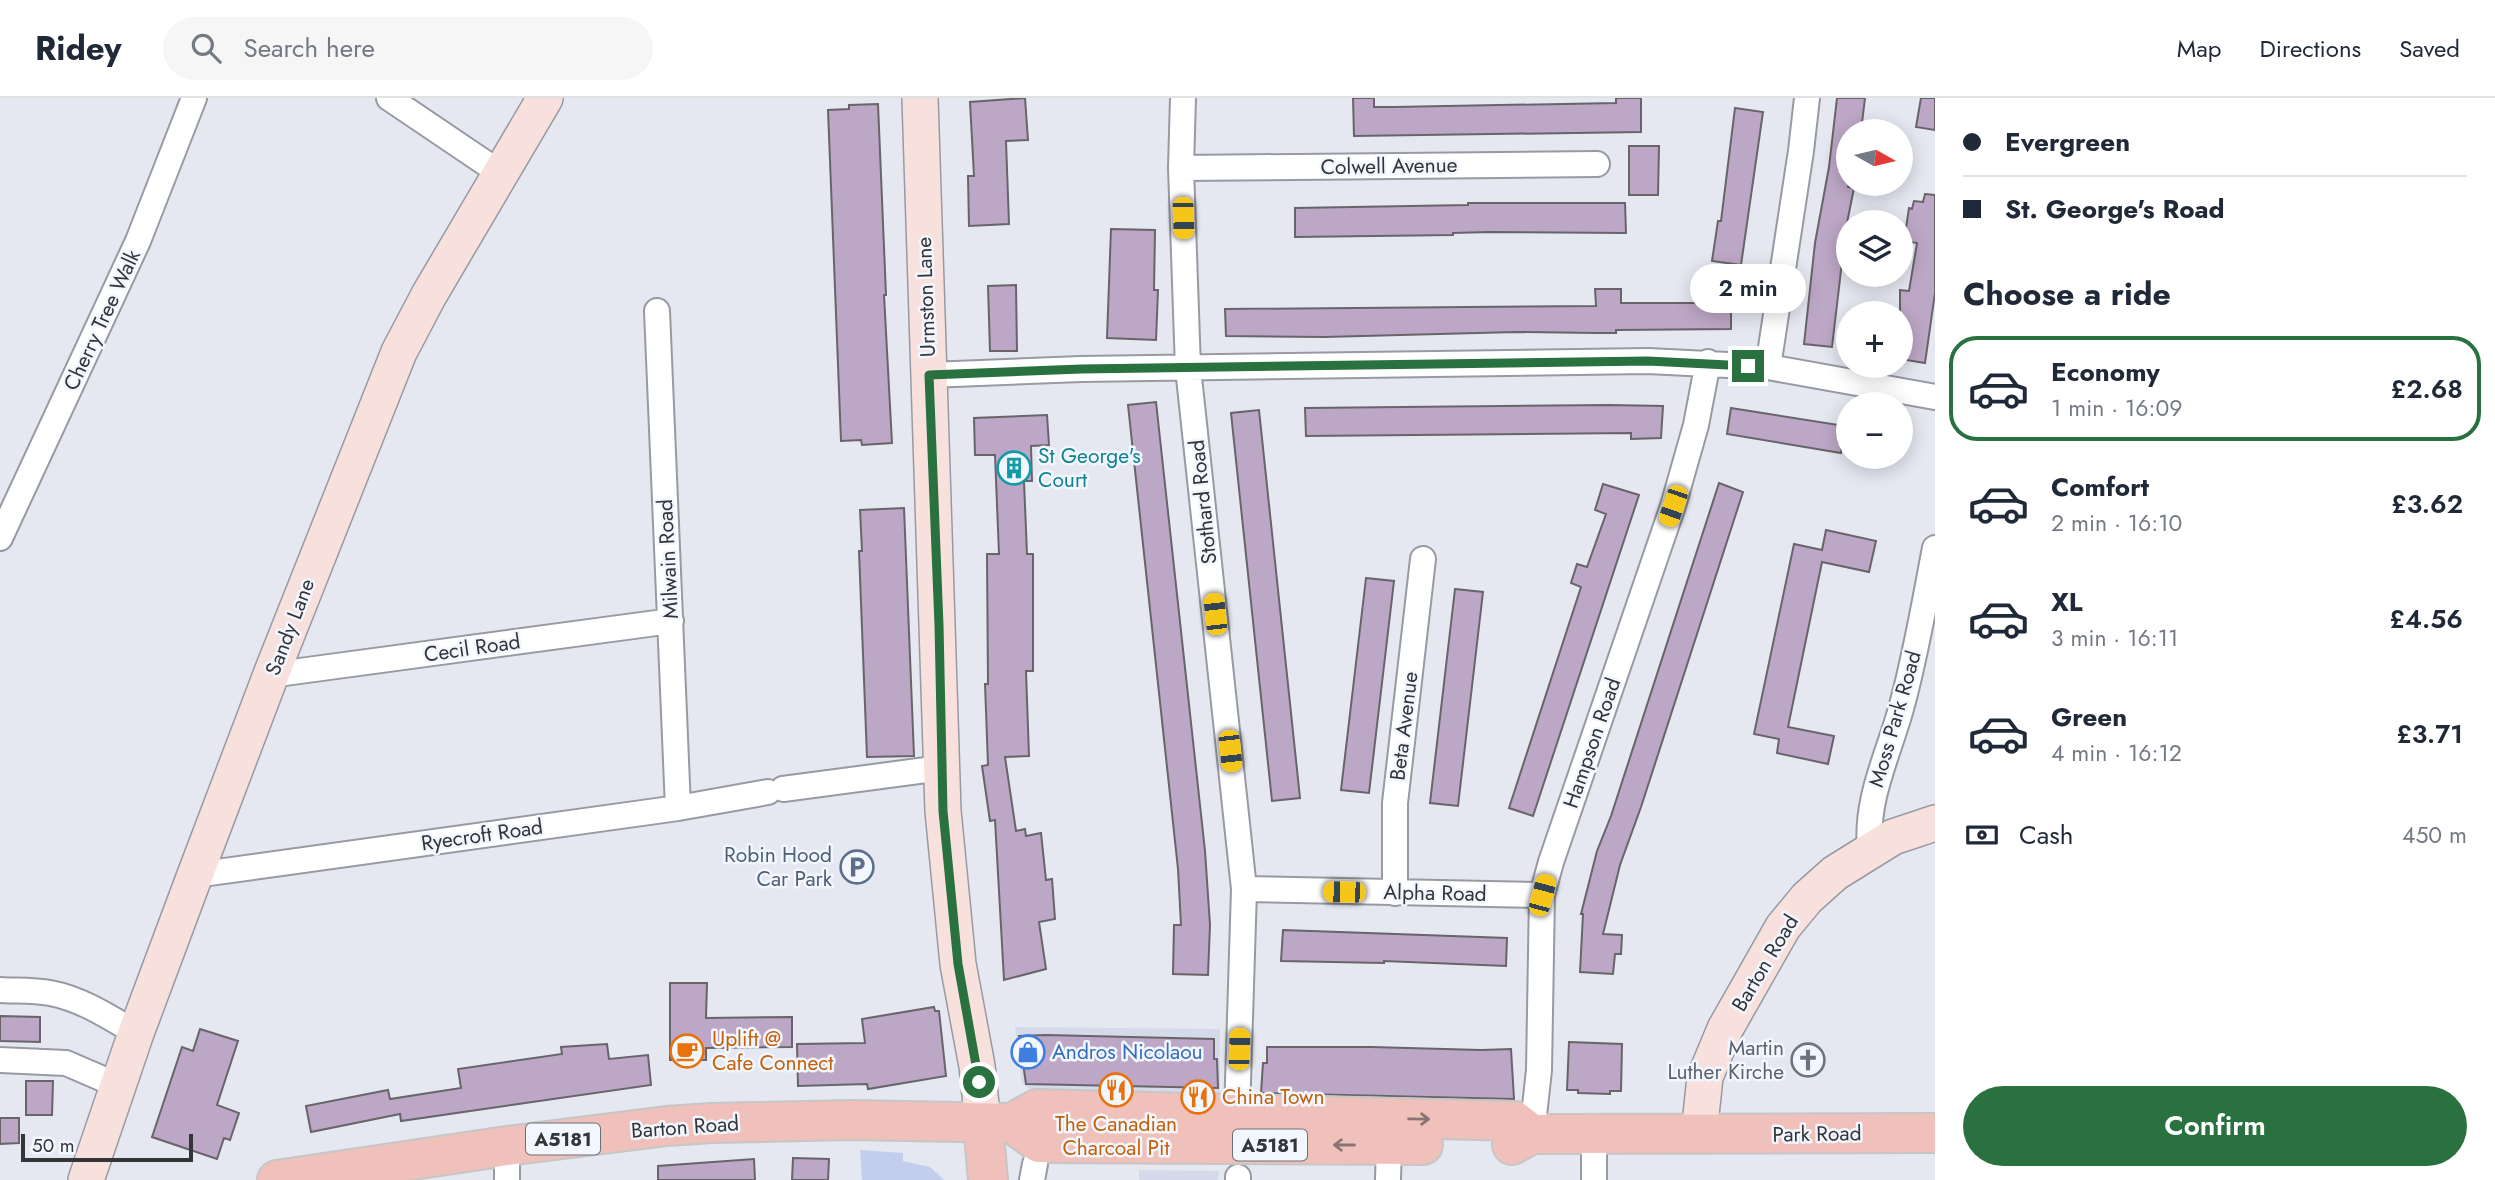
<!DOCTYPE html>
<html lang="en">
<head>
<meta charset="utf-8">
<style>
	:root { --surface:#fff; --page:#f6f6f7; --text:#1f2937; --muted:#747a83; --line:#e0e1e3; --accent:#29713e }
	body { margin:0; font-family:Jost,sans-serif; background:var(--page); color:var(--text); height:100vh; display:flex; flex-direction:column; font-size:26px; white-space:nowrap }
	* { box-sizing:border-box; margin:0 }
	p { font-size:23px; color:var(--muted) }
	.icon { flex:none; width:38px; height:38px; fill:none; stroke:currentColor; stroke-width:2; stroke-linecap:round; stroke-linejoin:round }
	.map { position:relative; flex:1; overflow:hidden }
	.panel { display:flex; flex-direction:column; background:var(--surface); width:560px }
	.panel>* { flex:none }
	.top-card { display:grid; align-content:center; height:154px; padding:0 28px; background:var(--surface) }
	.needle { width:46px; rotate:98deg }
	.controls { position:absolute; left:1836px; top:21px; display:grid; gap:14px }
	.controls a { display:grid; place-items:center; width:77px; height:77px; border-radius:50%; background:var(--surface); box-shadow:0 4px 18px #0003; font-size:35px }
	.scale { position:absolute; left:21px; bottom:18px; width:172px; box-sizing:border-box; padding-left:7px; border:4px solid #343538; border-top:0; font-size:19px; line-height:24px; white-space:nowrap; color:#343538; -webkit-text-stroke:5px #f2f6fe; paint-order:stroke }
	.end { position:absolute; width:32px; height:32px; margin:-16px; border:9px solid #29713e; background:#fff; box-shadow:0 0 0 4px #fff }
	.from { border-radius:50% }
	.bubble { position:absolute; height:49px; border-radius:24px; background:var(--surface); box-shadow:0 4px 18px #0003; font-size:23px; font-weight:600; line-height:49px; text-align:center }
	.car { position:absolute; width:21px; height:42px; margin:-21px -10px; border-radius:9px; box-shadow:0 0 5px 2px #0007; background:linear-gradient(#f5c518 24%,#345 0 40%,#f5c518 0 76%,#345 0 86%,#f5c518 0) }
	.top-card b { display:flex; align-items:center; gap:24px; height:66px; font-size:26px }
	.top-card b+b { border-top:2px solid var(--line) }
	.top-card i { width:18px; height:18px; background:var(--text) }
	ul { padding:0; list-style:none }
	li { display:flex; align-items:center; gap:21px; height:105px; margin:0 14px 10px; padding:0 14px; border:4px solid transparent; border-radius:28px }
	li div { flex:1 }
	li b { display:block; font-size:26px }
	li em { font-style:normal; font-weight:600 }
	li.on { border-color:var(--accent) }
	li>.icon { width:63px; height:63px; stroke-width:1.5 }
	h2 { padding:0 28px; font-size:32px; line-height:84px }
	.pay { display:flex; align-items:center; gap:18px; height:77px; padding:0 28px; font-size:26px }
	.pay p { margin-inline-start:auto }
	.primary-button { display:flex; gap:14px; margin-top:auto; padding:14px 28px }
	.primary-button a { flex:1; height:80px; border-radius:42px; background:var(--accent); color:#fff; font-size:28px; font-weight:600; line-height:80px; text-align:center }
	header { display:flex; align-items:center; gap:42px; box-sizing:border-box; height:98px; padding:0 35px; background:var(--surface); border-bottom:2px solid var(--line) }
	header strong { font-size:33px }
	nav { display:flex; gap:38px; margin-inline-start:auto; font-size:24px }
	.search { width:490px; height:63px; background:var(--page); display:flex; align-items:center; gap:18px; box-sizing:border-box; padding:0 24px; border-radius:38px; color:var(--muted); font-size:26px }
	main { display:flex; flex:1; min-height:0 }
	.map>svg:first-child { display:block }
	.built { fill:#d4daea }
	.green { fill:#c2ceec }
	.building { fill:#bda7c6; stroke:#68646a; stroke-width:2 }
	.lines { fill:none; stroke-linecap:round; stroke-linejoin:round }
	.street-casing { stroke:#979aa2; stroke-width:28 }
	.secondary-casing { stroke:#979aa2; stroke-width:38 }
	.primary-casing { stroke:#c6c6c7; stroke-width:42 }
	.street { stroke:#fff; stroke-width:24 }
	.secondary { stroke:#f8e0dd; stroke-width:35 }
	.primary { stroke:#f0c0bb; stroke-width:38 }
	.oneway { stroke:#897473 }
	.route { stroke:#29713e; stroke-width:9 }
	.labels { text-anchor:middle; stroke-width:5; stroke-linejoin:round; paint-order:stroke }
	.shield { fill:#f2f6fe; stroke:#6d6f73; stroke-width:2 }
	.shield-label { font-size:19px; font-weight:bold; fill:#343538 }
	.street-label { font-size:21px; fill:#343538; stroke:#f2f6fe }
	.culture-label { font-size:21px; fill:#0d838f; stroke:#f2f6fe; text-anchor:start }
	.service-label { font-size:21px; fill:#4e5e75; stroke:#f2f6fe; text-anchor:end }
	.food-label { font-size:21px; fill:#c56008; stroke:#f2f6fe; text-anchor:start }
	.worship-label { font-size:21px; fill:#5b616d; stroke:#f2f6fe; text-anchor:end }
	.shop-label { font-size:21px; fill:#366cbe; stroke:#f2f6fe; text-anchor:start }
</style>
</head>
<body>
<header>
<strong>Ridey</strong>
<div class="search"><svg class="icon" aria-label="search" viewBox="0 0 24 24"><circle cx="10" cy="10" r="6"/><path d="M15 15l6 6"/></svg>Search here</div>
<nav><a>Map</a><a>Directions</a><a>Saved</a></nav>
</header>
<main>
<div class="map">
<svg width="1935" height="1082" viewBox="0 0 1935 1082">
	<rect width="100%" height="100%" fill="#e5e8f1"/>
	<path class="built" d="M1015,929L1220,931V995L1029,991L1022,985Z
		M1139,1072L1219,1073L1218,1082H1139Z"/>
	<path class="green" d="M860,1052L903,1055V1063L930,1069L944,1082H862Z"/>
	<path class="building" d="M1025,0L1028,42L1006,43L1009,126L969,128L968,78H974L970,4Z
		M1353,0H1374V9H1394L1616,5V0H1641V34L1354,38Z
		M1837,0H1865L1861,33H1848V89L1854,90L1846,130L1832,249L1804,246L1815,145L1829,69Z
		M1921,0H1935V32L1916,29Z
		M878,6L886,197H884L892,345L862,347L861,342L841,343L828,12L849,11V7Z
		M1735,10L1763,14L1741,167L1712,163L1718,123H1721Z
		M1629,48H1659L1658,97H1629Z
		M1925,96L1935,97V195L1925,265L1900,261V192L1909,193L1917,145L1904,143L1909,110L1912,111L1914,103L1923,104Z
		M1468,105H1625L1626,135L1489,134L1453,135V137L1295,139V110L1468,107Z
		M1111,131L1155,132L1154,192H1158L1156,242L1107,240Z
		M1016,187L1017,253H990L988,188Z
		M1595,191H1621V205H1731V231L1616,232V235H1596L1516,234L1324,239L1226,238L1225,211L1596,208Z
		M1156,304L1205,753L1210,827L1208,877L1173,876L1174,827H1181L1178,771L1128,307Z
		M1610,307L1663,308L1661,340L1631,341V335L1306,338L1305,310Z
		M1731,310L1845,328L1841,355L1727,336Z
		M1259,312L1300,700L1272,703L1231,315Z
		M1047,317L1049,347L1031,348L1032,383H1024L1027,456H1033V573H1026L1029,658L1005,659L1016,733L1025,731L1026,738L1041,735L1046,782L1052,781L1055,821L1039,824L1046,871L1004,882L995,722L990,723L982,668L988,667L985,586H988L987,456H999L995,357H975L974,320Z
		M1719,385L1743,394L1641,709L1620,767L1603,836L1622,837L1621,856H1615L1613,876L1580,874L1583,816H1581L1597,753L1611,718Z
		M1603,386L1639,397L1533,718L1509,710L1581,489L1571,485L1577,466L1587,469L1606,416L1595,412Z
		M904,410L914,658L867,659L859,453H862L860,412Z
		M1826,432L1876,443L1869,474L1822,464L1788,629L1834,638L1828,666L1777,655L1779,641L1754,636L1794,446L1822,452Z
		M1366,480L1394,483L1369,695L1341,692Z
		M1455,491L1483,494L1458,708L1430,705Z
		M1283,832L1507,840L1506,868L1384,863V865L1281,863Z
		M670,885H707L706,920L792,919V949L706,950V962H670Z
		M934,909L935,913H939L946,978L868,991L867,986L798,988L797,946L865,945L862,921Z
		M0,918L40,919V944L0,943Z
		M200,931L238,943L217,1007L239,1015L230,1042L224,1040L217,1061L152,1039L182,949L193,953Z
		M1046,937L1214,941V961H1217L1218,990L1026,986L1019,938Z
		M1569,944L1622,946L1621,993H1610V996L1578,995V992H1567Z
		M607,946L609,961L648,957L651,987L401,1023L400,1016L311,1034L306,1008L388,992L390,1001L461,990L458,971L562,956L561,949Z
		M1267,949H1371L1481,952L1511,951L1514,1001L1261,995L1263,965H1267Z
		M26,983H53L52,1017H26Z
		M0,1020H19V1045L0,1046Z
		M793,1060L829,1061L828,1082H792Z
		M754,1061L755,1082H658V1068Z"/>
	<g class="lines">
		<defs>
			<path id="street" d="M389,0L500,75
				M1183,0L1181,70L1188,270L1244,791L1237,1016
				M1181,70L1597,66
				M657,213L678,710
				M1768,269L1801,53L1807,0
				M929,277L1081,271L1648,263L1768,269L1935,299
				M0,440L138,143L194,0
				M272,574L285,575L671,523
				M783,691L926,672L941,673
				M1870,752C1865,700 1889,656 1902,607C1916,556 1925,502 1935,450
				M195,777L678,710L768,694
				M1244,791L1542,797
				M1395,795V705L1423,461
				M0,892C16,893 34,892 50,895C82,901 109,919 136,935
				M0,962L66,965L117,987
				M1532,1036L1539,972L1542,797L1551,764L1673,408L1696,327L1708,264
				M507,1082V1048
				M1032,1082L1035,1066
				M1238,1082V1079
				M1388,1082L1389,1046
				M1594,1082V1035"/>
			<path id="secondary" d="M920,0L943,713L958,866L977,968L983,1025
				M1699,1036L1705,979L1725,931L1783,829L1807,800L1835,775L1893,739L1935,725
				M86,1082L136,935L195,777L272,574L399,254L429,197L545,0"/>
			<path id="primary" d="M983,1025L988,1082
				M1012,1025L1039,1045L1423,1047
				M1512,1047L1532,1036L1935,1035
				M277,1082L507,1048L667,1028L712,1025L851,1022L1012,1025L1037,1011L1515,1023L1532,1036"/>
		</defs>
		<use href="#street" class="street-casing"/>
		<use href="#secondary" class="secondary-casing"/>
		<use href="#primary" class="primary-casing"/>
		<use href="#street" class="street"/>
		<use href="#secondary" class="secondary"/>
		<use href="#primary" class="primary"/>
	</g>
	<defs><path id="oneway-shaft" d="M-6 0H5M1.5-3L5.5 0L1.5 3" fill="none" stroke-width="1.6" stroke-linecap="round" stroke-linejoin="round" transform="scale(1.75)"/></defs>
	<g class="oneway">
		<use href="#oneway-shaft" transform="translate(1419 1021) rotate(1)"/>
		<use href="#oneway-shaft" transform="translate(1344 1047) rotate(180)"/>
	</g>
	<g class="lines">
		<path class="route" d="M979,984L958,866L943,713L939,527L929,277L1081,271L1648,263L1748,268"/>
	</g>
	<defs>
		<symbol id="building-ring" viewBox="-11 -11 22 22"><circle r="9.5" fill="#f2f6fe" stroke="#0f9aa8" stroke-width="1.5"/><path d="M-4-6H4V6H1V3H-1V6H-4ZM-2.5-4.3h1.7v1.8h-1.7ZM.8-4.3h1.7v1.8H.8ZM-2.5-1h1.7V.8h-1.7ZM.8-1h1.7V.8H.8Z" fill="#0f9aa8"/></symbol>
		<symbol id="parking-ring" viewBox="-11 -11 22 22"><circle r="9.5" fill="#f2f6fe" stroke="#5c6f8a" stroke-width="1.5"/><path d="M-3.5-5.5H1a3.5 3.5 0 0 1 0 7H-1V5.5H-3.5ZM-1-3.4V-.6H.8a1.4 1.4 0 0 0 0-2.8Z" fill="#5c6f8a"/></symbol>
		<symbol id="cafe-ring" viewBox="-11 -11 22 22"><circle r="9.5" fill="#f2f6fe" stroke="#e8710a" stroke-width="1.5"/><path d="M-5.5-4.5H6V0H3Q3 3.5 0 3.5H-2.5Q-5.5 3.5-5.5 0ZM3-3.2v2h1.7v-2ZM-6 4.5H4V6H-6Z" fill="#e8710a"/></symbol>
		<symbol id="shop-ring" viewBox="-11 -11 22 22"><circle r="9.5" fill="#f2f6fe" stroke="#3f7fe0" stroke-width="1.5"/><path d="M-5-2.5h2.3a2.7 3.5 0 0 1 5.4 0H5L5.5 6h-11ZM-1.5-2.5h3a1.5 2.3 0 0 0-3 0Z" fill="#3f7fe0"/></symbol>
		<symbol id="church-ring" viewBox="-11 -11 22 22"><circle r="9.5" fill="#f2f6fe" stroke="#6b7280" stroke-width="1.5"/><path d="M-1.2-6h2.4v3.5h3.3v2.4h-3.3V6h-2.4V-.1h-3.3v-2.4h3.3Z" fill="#6b7280"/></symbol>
		<symbol id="restaurant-ring" viewBox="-11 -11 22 22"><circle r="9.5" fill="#f2f6fe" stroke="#e8710a" stroke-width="1.5"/><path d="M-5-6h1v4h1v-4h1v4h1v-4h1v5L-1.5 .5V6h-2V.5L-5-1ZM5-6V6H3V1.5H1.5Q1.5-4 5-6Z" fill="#e8710a"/></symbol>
	</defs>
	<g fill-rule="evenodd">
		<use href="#building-ring" x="995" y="351" width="38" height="38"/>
		<use href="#parking-ring" x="838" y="750" width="38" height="38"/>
		<use href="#cafe-ring" x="668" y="934" width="38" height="38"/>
		<use href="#shop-ring" x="1009" y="935" width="38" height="38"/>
		<use href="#church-ring" x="1789" y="943" width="38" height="38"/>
		<use href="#restaurant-ring" x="1097" y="973" width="38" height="38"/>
		<use href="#restaurant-ring" x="1179" y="980" width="38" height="38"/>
	</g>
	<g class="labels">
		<g class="shield">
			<rect x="526" y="1025.5" width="74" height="31" rx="5"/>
			<rect x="1233" y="1031.5" width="74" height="31" rx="5"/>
		</g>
		<g class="shield-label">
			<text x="563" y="1048">A5181</text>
			<text x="1270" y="1054">A5181</text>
		</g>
		<g class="street-label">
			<text transform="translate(1389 68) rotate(-1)" y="7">Colwell Avenue</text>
			<text transform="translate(926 199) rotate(-92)" y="7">Urmston Lane</text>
			<text transform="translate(102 222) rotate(-65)" y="7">Cherry Tree Walk</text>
			<text transform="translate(1203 404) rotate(-96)" y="7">Stothard Road</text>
			<text transform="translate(668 461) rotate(-93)" y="7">Milwain Road</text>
			<text transform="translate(290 529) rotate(-69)" y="7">Sandy Lane</text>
			<text transform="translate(472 550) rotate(-8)" y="7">Cecil Road</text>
			<text transform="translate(1895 621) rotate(-74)" y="7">Moss Park Road</text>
			<text transform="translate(1404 628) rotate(-83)" y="7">Beta Avenue</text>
			<text transform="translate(1592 645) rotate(-71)" y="7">Hampson Road</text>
			<text transform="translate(482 737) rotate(-8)" y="7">Ryecroft Road</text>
			<text transform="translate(1435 795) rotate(1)" y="7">Alpha Road</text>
			<text transform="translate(1765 865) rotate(-59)" y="7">Barton Road</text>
			<text transform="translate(685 1029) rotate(-4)" y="7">Barton Road</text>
			<text transform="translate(1817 1036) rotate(-1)" y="7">Park Road</text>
		</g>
		<g class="culture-label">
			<text x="1038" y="365">St George's<tspan x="1038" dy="24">Court</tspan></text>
		</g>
		<g class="service-label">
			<text x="832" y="764">Robin Hood<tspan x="832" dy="24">Car Park</tspan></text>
		</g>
		<g class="food-label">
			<text x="712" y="948">Uplift @<tspan x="712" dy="24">Cafe Connect</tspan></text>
			<text x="1222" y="1006">China Town</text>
			<text x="1116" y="1033" text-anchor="middle">The Canadian<tspan x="1116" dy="24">Charcoal Pit</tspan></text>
		</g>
		<g class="worship-label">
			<text x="1784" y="957">Martin<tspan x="1784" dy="24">Luther Kirche</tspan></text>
		</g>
		<g class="shop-label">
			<text x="1052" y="961">Andros Nicolaou</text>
		</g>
	</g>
</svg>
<div class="controls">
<a><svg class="needle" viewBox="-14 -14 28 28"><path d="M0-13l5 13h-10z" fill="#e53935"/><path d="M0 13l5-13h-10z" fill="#747a83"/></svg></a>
<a><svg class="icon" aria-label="layers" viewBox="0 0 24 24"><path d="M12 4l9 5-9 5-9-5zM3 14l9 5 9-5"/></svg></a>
<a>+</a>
<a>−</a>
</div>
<div class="scale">50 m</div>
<i class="end from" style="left:979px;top:984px"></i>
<i class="end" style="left:1748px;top:268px"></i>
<div class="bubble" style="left:1690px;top:166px;width:116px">2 min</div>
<i class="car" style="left:1183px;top:120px;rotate:178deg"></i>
<i class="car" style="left:1673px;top:408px;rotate:199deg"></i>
<i class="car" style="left:1215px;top:516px;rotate:354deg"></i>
<i class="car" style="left:1230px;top:653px;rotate:174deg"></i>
<i class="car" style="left:1344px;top:794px;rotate:271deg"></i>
<i class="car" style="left:1542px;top:797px;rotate:15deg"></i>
<i class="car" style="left:1239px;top:951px;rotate:2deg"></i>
</div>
<section class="panel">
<div class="top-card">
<b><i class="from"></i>Evergreen</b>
<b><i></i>St. George's Road</b>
</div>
<h2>Choose a ride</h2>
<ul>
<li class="on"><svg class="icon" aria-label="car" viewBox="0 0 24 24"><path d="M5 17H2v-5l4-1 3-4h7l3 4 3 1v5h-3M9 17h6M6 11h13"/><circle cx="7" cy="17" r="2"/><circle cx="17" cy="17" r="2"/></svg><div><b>Economy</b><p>1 min · 16:09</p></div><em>£2.68</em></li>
<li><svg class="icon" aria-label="car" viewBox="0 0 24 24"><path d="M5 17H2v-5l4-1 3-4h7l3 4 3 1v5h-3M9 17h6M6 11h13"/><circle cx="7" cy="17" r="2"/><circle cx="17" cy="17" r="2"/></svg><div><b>Comfort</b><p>2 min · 16:10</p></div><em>£3.62</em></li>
<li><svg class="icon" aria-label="car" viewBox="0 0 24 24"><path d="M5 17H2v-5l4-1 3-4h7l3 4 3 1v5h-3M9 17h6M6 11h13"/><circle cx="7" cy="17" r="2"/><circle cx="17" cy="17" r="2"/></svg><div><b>XL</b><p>3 min · 16:11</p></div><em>£4.56</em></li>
<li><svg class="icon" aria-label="car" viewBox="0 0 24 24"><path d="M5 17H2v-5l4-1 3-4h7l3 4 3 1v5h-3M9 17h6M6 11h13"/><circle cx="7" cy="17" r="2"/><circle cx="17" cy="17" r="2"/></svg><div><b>Green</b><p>4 min · 16:12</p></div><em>£3.71</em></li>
</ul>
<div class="pay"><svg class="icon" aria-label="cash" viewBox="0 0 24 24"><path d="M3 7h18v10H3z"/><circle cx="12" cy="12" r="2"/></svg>Cash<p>450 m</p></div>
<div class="primary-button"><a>Confirm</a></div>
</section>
</main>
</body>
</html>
